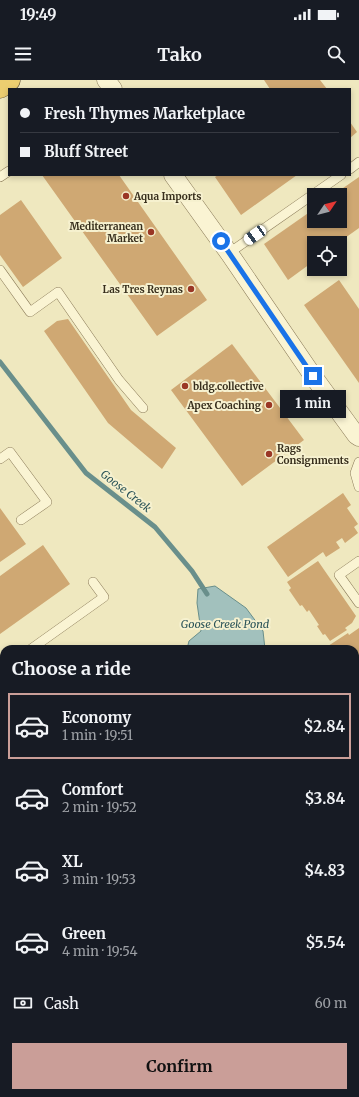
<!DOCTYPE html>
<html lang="en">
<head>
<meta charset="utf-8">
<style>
	:root { --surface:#171b24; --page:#20242c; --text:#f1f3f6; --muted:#9ea1a6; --line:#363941; --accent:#ca9e98 }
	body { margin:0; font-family:Merriweather,serif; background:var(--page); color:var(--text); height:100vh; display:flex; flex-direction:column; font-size:15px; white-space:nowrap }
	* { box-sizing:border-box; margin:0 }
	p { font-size:13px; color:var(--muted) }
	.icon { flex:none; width:22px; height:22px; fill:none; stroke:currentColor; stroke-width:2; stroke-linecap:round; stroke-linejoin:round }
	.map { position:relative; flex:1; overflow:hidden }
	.details { position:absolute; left:0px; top:565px; width:359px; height:452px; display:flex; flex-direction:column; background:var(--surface); border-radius:12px 12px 0 0; box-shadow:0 2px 6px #0003 }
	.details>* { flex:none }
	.banner { position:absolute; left:8px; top:8px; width:343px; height:88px; border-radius:0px; box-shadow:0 2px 6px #0003; display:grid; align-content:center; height:88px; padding:0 12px; background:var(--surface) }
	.needle { width:26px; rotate:55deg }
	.tools { position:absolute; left:307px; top:108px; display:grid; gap:8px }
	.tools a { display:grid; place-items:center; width:40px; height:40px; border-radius:0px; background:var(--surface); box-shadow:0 2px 6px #0003; font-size:20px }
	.end { position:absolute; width:18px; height:18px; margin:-9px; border:5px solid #1a73e8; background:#fff; box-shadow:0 0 0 2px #fff }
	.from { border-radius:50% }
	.bubble { position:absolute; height:28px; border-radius:0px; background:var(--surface); box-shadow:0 2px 6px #0003; font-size:13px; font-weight:700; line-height:28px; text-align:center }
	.car { position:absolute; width:12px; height:24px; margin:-12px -6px; border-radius:5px; box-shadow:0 0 3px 1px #0007; background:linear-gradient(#fff 24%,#345 0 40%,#fff 0 76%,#345 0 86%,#fff 0) }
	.banner b { display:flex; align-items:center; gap:14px; height:38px; font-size:15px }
	.banner b+b { border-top:1px solid var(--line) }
	.banner i { width:10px; height:10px; background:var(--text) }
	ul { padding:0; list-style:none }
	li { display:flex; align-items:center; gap:12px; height:66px; margin:0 8px 6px; padding:0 4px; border:2px solid transparent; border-radius:0px }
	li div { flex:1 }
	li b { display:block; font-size:15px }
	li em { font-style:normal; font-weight:700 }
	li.active { border-color:var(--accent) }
	li>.icon { width:36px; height:36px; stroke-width:1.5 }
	h2 { padding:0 12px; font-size:18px; line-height:48px }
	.pay { display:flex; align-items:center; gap:10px; height:44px; padding:0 12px; font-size:15px }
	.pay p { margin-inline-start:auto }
	.action { display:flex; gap:8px; margin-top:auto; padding:8px 12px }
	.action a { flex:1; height:46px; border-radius:0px; background:var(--accent); color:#111; font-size:16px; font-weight:700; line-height:46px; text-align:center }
	.status { display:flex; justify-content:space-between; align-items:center; height:28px; padding:0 20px; background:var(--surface); direction:ltr }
	.status svg { height:11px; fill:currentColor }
	header { display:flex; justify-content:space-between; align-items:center; height:52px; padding:0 12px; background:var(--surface); font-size:18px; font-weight:700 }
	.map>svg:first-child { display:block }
	.green { fill:#bece93 }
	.water { fill:#a2c1bd; stroke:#698f8b }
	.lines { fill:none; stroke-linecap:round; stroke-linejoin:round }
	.stream { stroke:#698f8b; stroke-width:5 }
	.building { fill:#cfa873 }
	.service-casing { stroke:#897957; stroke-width:10 }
	.minor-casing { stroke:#897957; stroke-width:19 }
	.tertiary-casing { stroke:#897957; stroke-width:23 }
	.trunk-casing { stroke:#56462c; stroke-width:23 }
	.service { stroke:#faf4d3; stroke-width:9 }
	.minor { stroke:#faf4d3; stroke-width:18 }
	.tertiary { stroke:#faf4d3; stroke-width:22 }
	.trunk { stroke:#ecce70; stroke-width:22 }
	.route { stroke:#1a73e8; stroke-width:5 }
	.poi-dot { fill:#9a3625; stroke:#f6f1cf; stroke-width:1.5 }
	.labels { text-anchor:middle; stroke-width:4; stroke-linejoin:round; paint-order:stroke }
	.poi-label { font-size:10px; font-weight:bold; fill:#372e1c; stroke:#f6f1cf; text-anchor:start }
	.water-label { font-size:11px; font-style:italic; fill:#2b5458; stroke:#f6f1cf }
</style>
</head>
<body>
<div class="status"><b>19:49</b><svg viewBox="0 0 49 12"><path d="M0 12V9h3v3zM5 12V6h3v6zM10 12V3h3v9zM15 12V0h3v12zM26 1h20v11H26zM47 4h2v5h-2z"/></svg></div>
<header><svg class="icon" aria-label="menu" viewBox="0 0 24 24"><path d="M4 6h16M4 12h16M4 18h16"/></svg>Tako<svg class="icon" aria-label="search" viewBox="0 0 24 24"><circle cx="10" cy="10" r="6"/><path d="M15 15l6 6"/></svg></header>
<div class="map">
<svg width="359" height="1017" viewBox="0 0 359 1017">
	<rect width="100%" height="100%" fill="#efe8bf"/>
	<path class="green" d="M0,785L4,791V1013H143L146,1017H0Z"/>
	<path class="water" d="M215,506L246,528L263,551L265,569H187L189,561L201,551L197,523L198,509Z"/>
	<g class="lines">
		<path class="stream" d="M0,282L86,393L155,447L192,491L207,514
			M248,1013L249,1017"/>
	</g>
	<path class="building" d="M264,0H320L327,9H270Z
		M350,42L357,52L350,58Z
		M42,95H119L207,220L157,256Z
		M218,95H297L241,135L215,97Z
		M359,97V148L338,163H314V181L288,200L264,164L314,129V141H340V115H333Z
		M21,120L62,178L23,207L0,175V135Z
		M339,200L359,229V303L304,225Z
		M68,239L131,330L176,368L162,389L108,343L44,251L57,241Z
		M232,264L304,360L242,406L171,310Z
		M343,413L351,425L347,428L358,444L354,447L358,453L345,463L342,458L336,462L340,468L326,477L323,472L288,497L267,467Z
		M0,428L26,464L0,482Z
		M43,465L70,504L0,554V496Z
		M318,481L356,536L352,543L345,548L347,550L330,561L325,554L323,555L317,546L319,545L309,530L307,532L302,525L300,526L289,510L291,508L287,502Z
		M359,548V611L355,605L358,604L355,600V569H330L328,566L348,553L349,555Z
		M359,904V970L355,973V907Z"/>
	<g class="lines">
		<defs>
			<path id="service" d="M350,89L359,82
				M0,97L9,91
				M229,173L341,95
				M0,190L30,232L58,212L119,300L143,328
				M0,379L10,372L47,422L21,440
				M359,382L355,393L359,407
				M359,481L339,495L359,523
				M31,569L104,517L93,502
				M0,591L4,589
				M355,665L359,662
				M355,719L359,716
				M355,764L359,770
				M355,897L359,894
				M304,1013L305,1017
				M98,1017L100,1013"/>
			<path id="minor" d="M106,0L113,9
				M173,95L229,173L313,296L356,355L359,357"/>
			<path id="tertiary" d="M0,745L4,750
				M172,1013L174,1017"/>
			<path id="trunk" d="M0,7L9,0"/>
		</defs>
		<use href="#service" class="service-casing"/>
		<use href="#minor" class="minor-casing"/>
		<use href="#tertiary" class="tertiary-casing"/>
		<use href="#trunk" class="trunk-casing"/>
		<use href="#service" class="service"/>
		<use href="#minor" class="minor"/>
		<use href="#tertiary" class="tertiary"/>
		<use href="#trunk" class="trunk"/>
	</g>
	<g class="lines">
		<path class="route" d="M221,161L313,296"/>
	</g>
	<g class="poi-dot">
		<circle cx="126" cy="116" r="4"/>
		<circle cx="151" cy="152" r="4"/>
		<circle cx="191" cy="209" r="4"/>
		<circle cx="185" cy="306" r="4"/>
		<circle cx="269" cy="325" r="4"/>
		<circle cx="269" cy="374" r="4"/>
	</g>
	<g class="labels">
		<g class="poi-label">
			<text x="134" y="120">Aqua Imports</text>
			<text x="143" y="150" text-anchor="end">Mediterranean<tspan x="143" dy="12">Market</tspan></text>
			<text x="183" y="213" text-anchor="end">Las Tres Reynas</text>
			<text x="193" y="310">bldg.collective</text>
			<text x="261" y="329" text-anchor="end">Apex Coaching</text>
			<text x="277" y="372">Rags<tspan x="277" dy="12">Consignments</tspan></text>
		</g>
		<g class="water-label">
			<text transform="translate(126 411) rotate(38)" y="4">Goose Creek</text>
			<text x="225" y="548">Goose Creek Pond</text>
		</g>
	</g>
</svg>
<div class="tools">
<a><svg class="needle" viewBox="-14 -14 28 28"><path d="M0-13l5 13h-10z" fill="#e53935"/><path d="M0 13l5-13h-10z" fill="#9ea1a6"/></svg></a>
<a><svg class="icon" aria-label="locate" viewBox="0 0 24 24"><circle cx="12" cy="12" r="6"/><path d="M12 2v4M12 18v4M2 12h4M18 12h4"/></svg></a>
</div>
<i class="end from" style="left:221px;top:161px"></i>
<i class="end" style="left:313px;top:296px"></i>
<div class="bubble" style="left:280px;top:310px;width:66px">1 min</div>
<i class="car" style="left:255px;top:155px;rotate:235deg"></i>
<div class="banner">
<b><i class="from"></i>Fresh Thymes Marketplace</b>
<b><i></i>Bluff Street</b>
</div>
<section class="details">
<h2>Choose a ride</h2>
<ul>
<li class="active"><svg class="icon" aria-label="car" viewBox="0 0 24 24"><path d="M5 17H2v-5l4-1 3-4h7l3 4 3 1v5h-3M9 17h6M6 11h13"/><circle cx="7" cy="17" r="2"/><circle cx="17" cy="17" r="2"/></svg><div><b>Economy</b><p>1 min · 19:51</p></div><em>$2.84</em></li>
<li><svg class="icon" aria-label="car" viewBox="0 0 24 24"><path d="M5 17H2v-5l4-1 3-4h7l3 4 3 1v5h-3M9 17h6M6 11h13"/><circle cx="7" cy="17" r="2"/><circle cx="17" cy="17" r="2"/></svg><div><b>Comfort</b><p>2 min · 19:52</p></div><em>$3.84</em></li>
<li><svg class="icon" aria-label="car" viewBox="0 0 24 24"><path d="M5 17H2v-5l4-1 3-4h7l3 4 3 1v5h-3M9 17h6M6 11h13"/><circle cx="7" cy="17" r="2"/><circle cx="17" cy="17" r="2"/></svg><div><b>XL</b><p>3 min · 19:53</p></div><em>$4.83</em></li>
<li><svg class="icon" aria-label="car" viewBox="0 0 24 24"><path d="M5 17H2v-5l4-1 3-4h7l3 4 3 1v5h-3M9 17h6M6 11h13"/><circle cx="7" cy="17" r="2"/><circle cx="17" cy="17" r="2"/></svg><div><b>Green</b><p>4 min · 19:54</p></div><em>$5.54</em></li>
</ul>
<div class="pay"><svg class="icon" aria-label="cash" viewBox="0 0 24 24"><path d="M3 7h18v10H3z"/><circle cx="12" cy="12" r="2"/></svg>Cash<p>60 m</p></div>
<div class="action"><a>Confirm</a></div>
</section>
</div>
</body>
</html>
